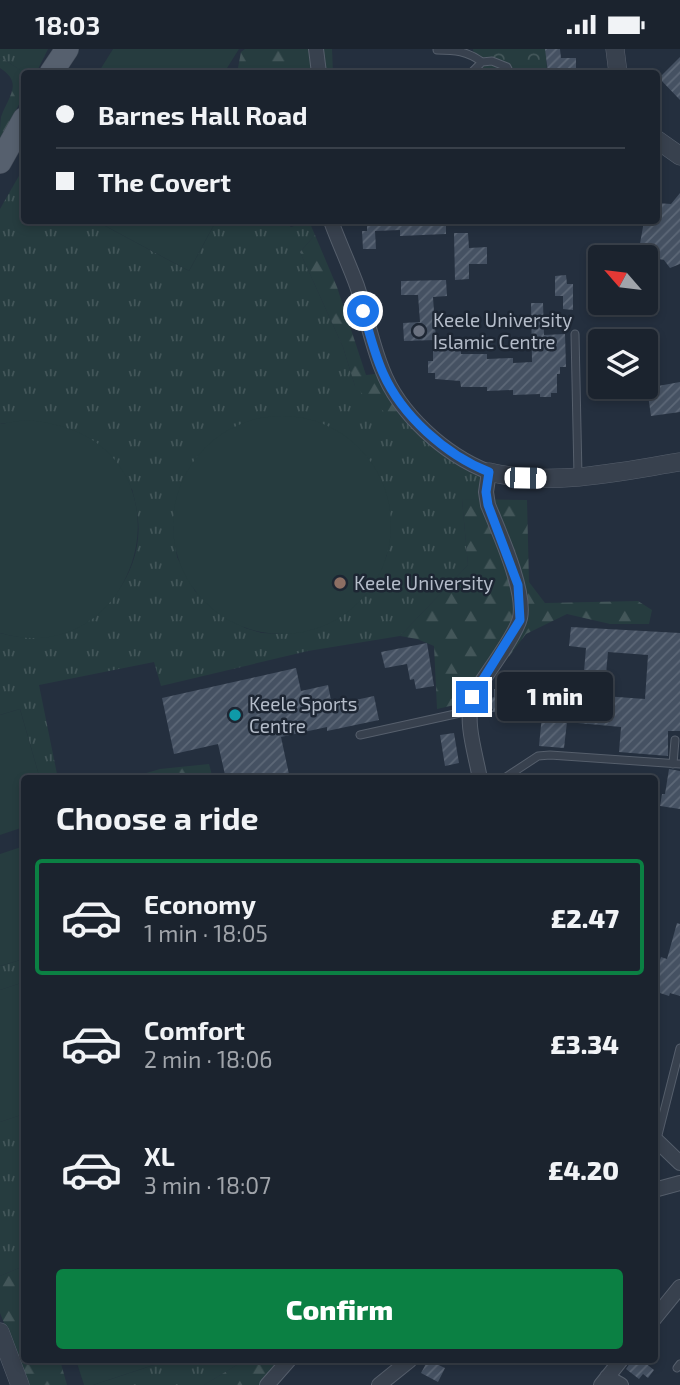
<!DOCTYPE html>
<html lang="en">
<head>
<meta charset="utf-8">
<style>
	:root { --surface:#1b232e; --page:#282f3a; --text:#f1f3f6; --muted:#a0a4aa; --line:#39404a; --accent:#0b8043 }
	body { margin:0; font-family:"Exo 2",sans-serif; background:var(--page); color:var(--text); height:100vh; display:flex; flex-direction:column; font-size:26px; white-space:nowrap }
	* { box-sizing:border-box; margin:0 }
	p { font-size:23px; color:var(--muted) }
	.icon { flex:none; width:38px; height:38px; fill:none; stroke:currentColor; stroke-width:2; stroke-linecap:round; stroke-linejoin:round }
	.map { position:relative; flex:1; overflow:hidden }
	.panel { position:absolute; left:21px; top:726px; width:637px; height:588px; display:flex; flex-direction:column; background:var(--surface); border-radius:7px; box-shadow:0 4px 10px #0003,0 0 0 2px var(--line) }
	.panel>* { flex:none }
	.guide { position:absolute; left:21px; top:21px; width:639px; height:154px; border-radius:7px; box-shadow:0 4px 10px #0003,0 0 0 2px var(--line); display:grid; align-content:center; height:154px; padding:0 35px; background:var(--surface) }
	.needle { width:46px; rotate:298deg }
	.controls { position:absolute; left:588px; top:196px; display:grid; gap:14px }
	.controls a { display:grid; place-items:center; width:70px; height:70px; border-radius:7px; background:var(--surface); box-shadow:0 4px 10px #0003,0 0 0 2px var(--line); font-size:35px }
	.end { position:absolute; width:32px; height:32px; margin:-16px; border:9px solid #1a73e8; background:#fff; box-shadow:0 0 0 4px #fff }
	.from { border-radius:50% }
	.bubble { position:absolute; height:49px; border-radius:7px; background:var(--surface); box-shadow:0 4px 10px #0003,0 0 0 2px var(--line); font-size:23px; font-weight:800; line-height:49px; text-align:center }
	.car { position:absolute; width:21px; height:42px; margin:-21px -10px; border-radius:9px; box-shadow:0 0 5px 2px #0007; background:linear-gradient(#fff 24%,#345 0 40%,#fff 0 76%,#345 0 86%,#fff 0) }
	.guide b { display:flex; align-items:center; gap:24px; height:66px; font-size:26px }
	.guide b+b { border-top:2px solid var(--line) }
	.guide i { width:18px; height:18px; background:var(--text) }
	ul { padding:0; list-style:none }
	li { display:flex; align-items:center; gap:21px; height:116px; margin:0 14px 10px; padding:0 21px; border:4px solid transparent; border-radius:7px }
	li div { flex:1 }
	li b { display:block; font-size:26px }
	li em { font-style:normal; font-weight:800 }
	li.on { border-color:var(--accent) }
	li>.icon { width:63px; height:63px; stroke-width:1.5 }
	h2 { padding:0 35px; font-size:32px; line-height:84px }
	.action { display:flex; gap:14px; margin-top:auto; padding:14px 35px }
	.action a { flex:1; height:80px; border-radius:7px; background:var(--accent); color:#fff; font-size:28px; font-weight:800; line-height:80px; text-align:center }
	.status { display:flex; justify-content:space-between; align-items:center; height:49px; padding:0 35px; background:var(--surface); direction:ltr }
	.status svg { height:19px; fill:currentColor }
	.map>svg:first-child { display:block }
	.grass { fill:url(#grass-tufts); fill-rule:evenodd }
	.forest { fill:url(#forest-firs) }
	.park { fill:url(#park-crowns) }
	.garden { fill:#263c3f }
	.building { fill:url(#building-hatch); fill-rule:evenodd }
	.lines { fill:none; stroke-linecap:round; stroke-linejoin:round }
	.service-casing { stroke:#565f6c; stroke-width:9 }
	.minor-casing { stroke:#565f6c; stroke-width:16 }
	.tertiary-casing { stroke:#565f6c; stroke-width:19 }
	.primary-casing { stroke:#414a57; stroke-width:24 }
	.service { stroke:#38414e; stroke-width:7 }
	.minor { stroke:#38414e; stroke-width:14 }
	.tertiary { stroke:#38414e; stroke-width:18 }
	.primary { stroke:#56606e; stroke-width:23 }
	.route { stroke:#1a73e8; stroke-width:9 }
	.worship-dot { fill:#6b7280; stroke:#1d2633; stroke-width:2.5 }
	.education-dot { fill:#8d6e63; stroke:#1d2633; stroke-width:2.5 }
	.culture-dot { fill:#0f9aa8; stroke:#1d2633; stroke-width:2.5 }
	.labels { text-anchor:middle; stroke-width:5; stroke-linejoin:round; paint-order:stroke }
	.poi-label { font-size:19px; fill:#b4bcc9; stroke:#1d2633; text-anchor:start }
</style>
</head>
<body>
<div class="status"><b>18:03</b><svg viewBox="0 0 49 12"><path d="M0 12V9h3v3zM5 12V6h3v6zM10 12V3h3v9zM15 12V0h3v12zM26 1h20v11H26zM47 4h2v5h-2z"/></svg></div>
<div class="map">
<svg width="680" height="1336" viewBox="0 0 680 1336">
	<defs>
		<pattern id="grass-tufts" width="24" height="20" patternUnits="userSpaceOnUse" patternTransform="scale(1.75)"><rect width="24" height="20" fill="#263c3f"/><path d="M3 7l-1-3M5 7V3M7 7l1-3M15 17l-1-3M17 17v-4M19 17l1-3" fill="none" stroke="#435659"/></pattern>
		<pattern id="forest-firs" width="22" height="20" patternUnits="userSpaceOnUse" patternTransform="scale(1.75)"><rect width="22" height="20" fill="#263c3f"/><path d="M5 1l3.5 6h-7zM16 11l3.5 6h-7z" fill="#435659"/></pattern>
		<pattern id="park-crowns" width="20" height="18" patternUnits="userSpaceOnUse" patternTransform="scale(1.75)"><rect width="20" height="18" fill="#263c3f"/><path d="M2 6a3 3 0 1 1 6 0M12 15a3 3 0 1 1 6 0" fill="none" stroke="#435659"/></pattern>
		<pattern id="building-hatch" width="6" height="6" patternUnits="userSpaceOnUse" patternTransform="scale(1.75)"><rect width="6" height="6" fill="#455162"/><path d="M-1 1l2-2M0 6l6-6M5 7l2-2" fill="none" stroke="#5d6877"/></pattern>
	</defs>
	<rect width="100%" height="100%" fill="#242f3e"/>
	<path class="grass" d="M0,0H48L36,24H25L0,8Z
		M24,118V172H96L189,222L216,172H284L291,178L309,172L315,186L300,203L343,298L355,337L410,365L489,423L487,451L462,450L468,516L400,587L308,602L161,637L154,613L39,636L58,730H40L20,660L0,666V584C64,602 132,555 138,489C140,473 136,456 132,440L5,374L0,375V160ZM173,476L387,506L373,536L282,585L262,584L245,579L195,542L177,508Z
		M24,910V933L0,941V917Z
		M24,1065V1217L0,1227V1073Z
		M169,1311H245L204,1336H93Z"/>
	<path class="forest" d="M245,0H332L333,24H237L241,3Z
		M0,8L25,24L24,46L0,91C0,84 0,75 1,68C8,48 24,34 0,19Z
		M315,186L337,238L366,326L383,324L410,365L389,366L368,351L355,337L343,298L300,203Z
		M462,450L527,451L529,533L545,554L638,552L652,561L649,575H610L567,565L526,585L476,651L437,660L434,597L417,590L400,587L468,516Z
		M209,715L213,730H126L160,720Z
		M24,1217V1311H60L67,1336H29L0,1264V1227Z
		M245,1311H282L260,1336H204Z"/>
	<path class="park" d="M473,0H546L547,24H476Z"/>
	<path class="garden" d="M113,0H239L224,24H98Z
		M96,172H216L189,222Z
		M173 476a109 109 0 1 1 218 0a109 109 0 1 1-218 0Z
		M25,371C207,383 147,627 0,584V375Z
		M20,660L40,730H24V778L0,786V666Z
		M24,797V910L0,917V805Z
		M24,933V1065L0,1073V941Z
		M76,1311H169L93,1336H84Z"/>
	<path class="building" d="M545,0H560L561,9H576V23L548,24Z
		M680,8V51L659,29Z
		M680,144V215L670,219L664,211L638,206L644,172H656V154L671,155Z
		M367,172H446V185L400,187V181L375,182L376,200H363L362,182H367Z
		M454,184H468L469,199L487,198V215H469V230L455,231Z
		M566,226L567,235H573V261L563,260V247H555V227Z
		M446,231L447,247L433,248L436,291L404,292L403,274L420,273L418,246H401V232Z
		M531,254H543L544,286L565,285L566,318H560V325H557V344H551V348H540V345L513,346V341L487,342V338H461L460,332L435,330V324H428V312H433V299L461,298V305H487V310L513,309V314L532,313Z
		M680,333V363L651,367L647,339Z
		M571,578L680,584V682H668V707L619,703L621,678L567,673L564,699L539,697L542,666L492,663L493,660L480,658L481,653L494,648V640L582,646L586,599L569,597ZM608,603L648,606L645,650L604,647Z
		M427,594L434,637L416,640L414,630L410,631L407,615L385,619L381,603Z
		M296,619L301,642L328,636L332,656L374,647L379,671L327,682V678L281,688L290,730H226L218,695L174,705L162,649Z
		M454,684L459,714L445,717L440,686Z
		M669,720L680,722V760L660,757L662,745H665Z
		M677,874L680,875V947L670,944L669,947L654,942V929L661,908L667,910Z
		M428,1311L445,1319L438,1333L421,1324Z
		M632,1311L641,1315L644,1313L654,1321L648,1329L643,1325L639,1330L626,1320Z"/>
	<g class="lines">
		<defs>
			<path id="service" d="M437,1C455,1 467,2 482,13
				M471,24L482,13L492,12L507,18L510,24
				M575,285L578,427
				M360,686L469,662
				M673,715L675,691
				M503,730L538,707L550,706L680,715
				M654,887L655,886
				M657,1090L680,999
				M677,1319L680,1315"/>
			<path id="minor" d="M316,0L319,24
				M331,172C339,194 349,215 357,237C366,264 371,293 382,320C399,365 445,406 489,423L486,443L488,456C499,483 526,542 520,569C516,587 483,629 472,648C465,675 475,702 480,730
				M654,1089L680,1114
				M654,1141L680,1134
				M654,1270L680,1238
				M607,1328L621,1336
				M267,1336L289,1311
				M379,1336L410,1311
				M601,1336L621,1311"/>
			<path id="tertiary" d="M615,0L618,24
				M656,90L680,107
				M489,423C553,438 617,423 680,413
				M0,1283L20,1336"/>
			<path id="primary" d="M51,24L67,0
				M0,113L24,70"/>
		</defs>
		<use href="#service" class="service-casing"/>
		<use href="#minor" class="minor-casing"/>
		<use href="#tertiary" class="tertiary-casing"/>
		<use href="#primary" class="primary-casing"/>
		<use href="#service" class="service"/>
		<use href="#minor" class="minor"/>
		<use href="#tertiary" class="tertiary"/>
		<use href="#primary" class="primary"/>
	</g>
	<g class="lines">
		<path class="route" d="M363,262C369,282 374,304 383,324C402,367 446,406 489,423L486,443L488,456L518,536L520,571L472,648"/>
	</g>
	<circle class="worship-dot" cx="419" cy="282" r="7"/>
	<circle class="education-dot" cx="340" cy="534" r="7"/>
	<circle class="culture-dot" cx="235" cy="666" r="7"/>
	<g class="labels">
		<g class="poi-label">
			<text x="433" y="278">Keele University<tspan x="433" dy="22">Islamic Centre</tspan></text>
			<text x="354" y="541">Keele University</text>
			<text x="249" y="662">Keele Sports<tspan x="249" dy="22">Centre</tspan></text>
		</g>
	</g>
</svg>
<div class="controls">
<a><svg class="needle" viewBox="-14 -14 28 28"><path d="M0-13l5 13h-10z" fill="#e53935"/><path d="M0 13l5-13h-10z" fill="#a0a4aa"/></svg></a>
<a><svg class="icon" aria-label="layers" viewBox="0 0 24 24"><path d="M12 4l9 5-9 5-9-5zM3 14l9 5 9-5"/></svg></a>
</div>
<i class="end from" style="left:363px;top:262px"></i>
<i class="end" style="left:472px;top:648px"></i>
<div class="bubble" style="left:497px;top:623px;width:116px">1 min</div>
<i class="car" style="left:525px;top:429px;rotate:91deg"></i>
<div class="guide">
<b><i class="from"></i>Barnes Hall Road</b>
<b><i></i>The Covert</b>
</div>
<section class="panel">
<h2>Choose a ride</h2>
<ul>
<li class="on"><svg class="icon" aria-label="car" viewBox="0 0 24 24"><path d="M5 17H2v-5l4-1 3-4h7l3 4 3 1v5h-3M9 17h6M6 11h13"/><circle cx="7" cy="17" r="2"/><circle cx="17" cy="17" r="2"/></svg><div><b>Economy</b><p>1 min · 18:05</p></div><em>£2.47</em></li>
<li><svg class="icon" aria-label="car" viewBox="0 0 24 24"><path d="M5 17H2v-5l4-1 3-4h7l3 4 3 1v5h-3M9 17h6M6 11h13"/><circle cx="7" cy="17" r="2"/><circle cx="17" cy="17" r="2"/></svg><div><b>Comfort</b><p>2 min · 18:06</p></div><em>£3.34</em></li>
<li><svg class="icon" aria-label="car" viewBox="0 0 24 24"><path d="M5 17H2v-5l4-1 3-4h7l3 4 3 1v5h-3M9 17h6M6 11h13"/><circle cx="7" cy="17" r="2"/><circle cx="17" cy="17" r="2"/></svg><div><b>XL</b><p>3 min · 18:07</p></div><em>£4.20</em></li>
</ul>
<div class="action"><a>Confirm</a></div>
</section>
</div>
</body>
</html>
